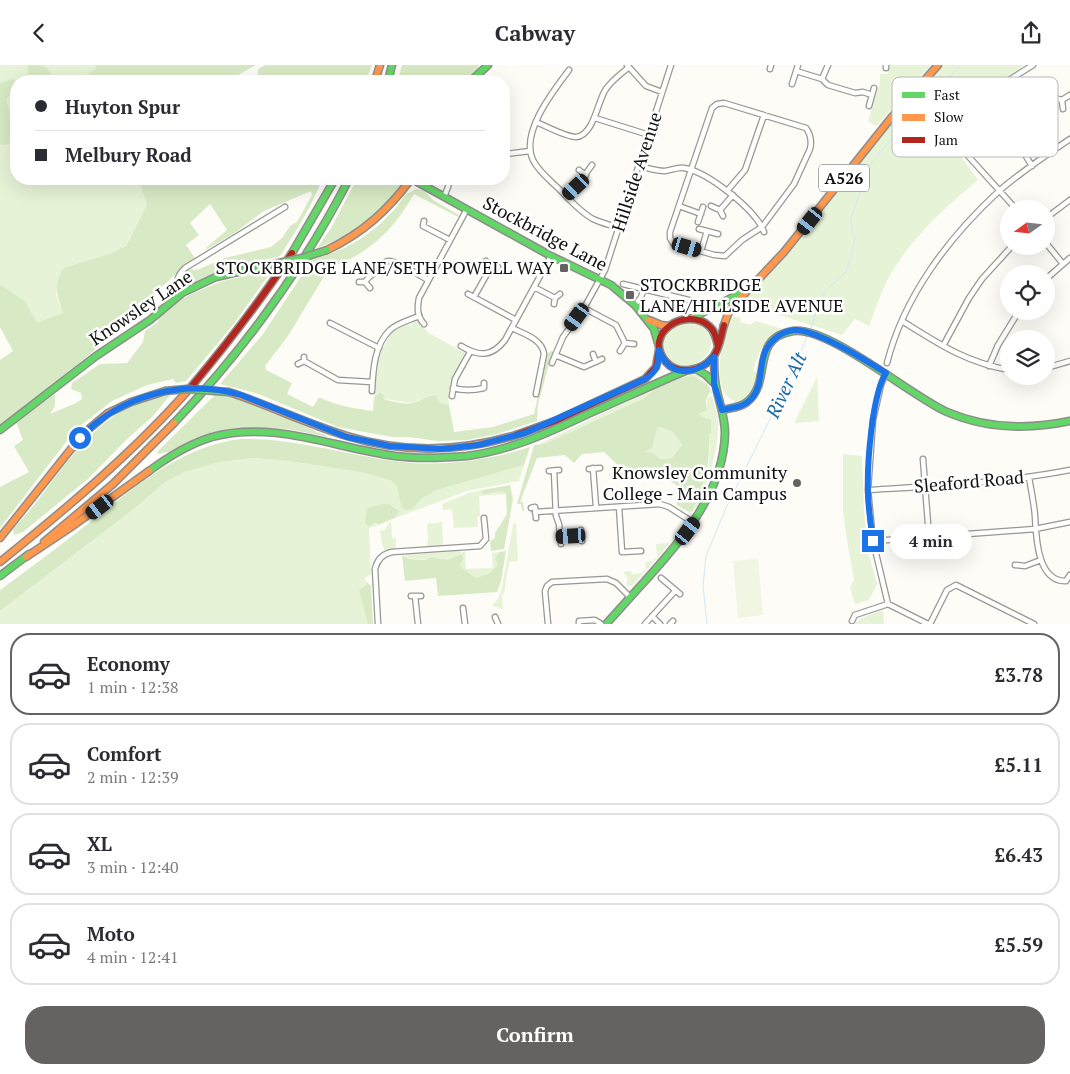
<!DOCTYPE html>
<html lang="en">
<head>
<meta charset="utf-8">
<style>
	:root { --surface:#fff; --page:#f7f7f7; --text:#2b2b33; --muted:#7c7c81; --line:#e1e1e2; --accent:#646362 }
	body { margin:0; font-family:"PT Serif",serif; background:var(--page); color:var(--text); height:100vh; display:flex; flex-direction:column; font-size:19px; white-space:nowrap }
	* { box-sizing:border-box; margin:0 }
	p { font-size:16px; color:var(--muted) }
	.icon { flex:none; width:28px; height:28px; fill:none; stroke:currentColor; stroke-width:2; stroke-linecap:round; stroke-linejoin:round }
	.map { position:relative; height:559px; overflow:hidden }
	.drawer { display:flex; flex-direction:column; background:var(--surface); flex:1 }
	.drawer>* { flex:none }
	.hud { position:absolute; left:10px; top:10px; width:500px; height:110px; border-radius:20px; box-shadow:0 5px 20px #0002; display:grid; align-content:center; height:110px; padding:0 25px; background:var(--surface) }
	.needle { width:32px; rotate:255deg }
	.tools { position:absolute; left:1000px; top:135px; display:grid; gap:10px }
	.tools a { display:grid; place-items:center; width:55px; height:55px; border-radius:50%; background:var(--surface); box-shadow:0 5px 20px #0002; font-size:25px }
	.end { position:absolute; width:22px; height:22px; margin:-11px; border:6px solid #1a73e8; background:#fff; box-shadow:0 0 0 2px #fff }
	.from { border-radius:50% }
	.bubble { position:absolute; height:35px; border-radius:18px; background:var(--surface); box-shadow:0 5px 20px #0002; font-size:16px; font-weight:800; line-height:35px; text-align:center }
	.car { position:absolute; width:15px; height:30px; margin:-15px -8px; border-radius:6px; box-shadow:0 0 4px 1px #0007; background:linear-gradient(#222 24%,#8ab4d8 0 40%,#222 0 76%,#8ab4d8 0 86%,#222 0) }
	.hud b { display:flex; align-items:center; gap:18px; height:48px; font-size:19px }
	.hud b+b { border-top:1px solid var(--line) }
	.hud i { width:12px; height:12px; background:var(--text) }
	ul { padding:9px 0 0; list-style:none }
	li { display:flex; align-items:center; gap:15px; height:82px; margin:0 10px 8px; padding:0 15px; border:2px solid var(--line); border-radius:20px }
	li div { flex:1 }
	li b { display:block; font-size:19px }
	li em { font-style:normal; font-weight:800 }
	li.current { border-color:var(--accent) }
	li>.icon { width:45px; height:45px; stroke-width:1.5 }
	.button { display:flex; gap:10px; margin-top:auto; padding:10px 25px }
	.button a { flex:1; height:58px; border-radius:20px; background:var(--accent); color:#fff; font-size:20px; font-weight:800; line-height:58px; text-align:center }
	header { display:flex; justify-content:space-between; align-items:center; height:65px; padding:0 25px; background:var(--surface); font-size:22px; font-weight:800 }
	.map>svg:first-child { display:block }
	.green { fill:#e7f3d7 }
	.forest { fill:#d8eac5; fill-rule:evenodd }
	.pitch { fill:#f0f6e1 }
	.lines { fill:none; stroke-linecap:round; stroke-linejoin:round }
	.stream { stroke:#cde8f7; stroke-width:1 }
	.street-casing { stroke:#979795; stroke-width:7 }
	.fast-casing { stroke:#8e8d8b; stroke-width:9 }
	.slow-casing { stroke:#8e8d8b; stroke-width:9 }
	.jam-casing { stroke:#8e8d8b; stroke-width:9 }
	.street { stroke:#fffffe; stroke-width:4.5 }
	.fast { stroke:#63d668; stroke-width:6 }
	.slow { stroke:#ff974d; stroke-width:6 }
	.jam { stroke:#b3261e; stroke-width:6 }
	.fast-bridge-casing { stroke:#8e8d8b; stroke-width:9; stroke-linecap:butt }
	.fast-bridge { stroke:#63d668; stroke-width:6 }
	.route { stroke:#1a73e8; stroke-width:6 }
	.poi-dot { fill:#646362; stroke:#fff; stroke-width:2 }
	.labels { text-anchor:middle; stroke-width:5; stroke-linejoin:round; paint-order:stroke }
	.shield { fill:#fff; stroke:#585858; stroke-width:1 }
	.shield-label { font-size:16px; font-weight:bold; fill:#111 }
	.street-label { font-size:18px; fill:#111; stroke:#fff }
	.poi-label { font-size:18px; fill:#111; stroke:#fff; text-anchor:end }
	.water-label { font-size:19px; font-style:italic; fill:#1768a6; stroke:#fff }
	.key { fill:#fff; stroke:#b8b8b8; stroke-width:1 }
	.key-label { font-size:14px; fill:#111 }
</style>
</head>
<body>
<header><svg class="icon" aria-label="back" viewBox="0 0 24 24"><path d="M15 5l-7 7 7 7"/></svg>Cabway<svg class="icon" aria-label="share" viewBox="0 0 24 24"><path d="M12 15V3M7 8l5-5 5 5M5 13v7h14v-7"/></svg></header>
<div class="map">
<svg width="1070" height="559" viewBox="0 0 1070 559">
	<rect width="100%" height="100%" fill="#fdfcf7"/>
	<path class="green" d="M0,0H95L96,3L78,16H16V114H138L147,139L125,182L109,189L63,203L56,230L63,248L37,259L25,236L0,219Z
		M888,0H931L876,61L868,56L880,18V9H888Z
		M941,0H1024L957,48L951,60L950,76L978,115C943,144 910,174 888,214C880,229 875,246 869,261L855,254L842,270L742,238L814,154L876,74Z
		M733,251L741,253L740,257L750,260L755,256L783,264C769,271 759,283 756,297H755L754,306L757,307C754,322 751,334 734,338V335C709,330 722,265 733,251Z
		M417,256L429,268L465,288C459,306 446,319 449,340L440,338L436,330H432L412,338L383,334L380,327L374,333L378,291L393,266L409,258L410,261L412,260L411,258Z
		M691,257C734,264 701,321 666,294C664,290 661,284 661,279C662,264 680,259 691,257Z
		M692,308L704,312L713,328L709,330L710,326L707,319L700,313L649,327L644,333L558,373L543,379H539L683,310Z
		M817,312L819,356L794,358Z
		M712,331C716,343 719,354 718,366C718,381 704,444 690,448L675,440L676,439L688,446C701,435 711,398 710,381C710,372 708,363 706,354L699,349L703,348L707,339V333Z
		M660,362L673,367L682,380L672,393L667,394H661L653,388L645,387L652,383L657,364Z
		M843,389L862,391L864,446L868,486L877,519L869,535L855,539L850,523L854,514L847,476L843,447Z
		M253,393L289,396L365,408L392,416L397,422L401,440L418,439L424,432L437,425L524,400L519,416L467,426L395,453L399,447L398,444H395L372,459L378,460L369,463L371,509L365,513V516L367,517L368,559H0V546L134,444L164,418L184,407L220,397Z
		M483,425L482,427L489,428L502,426L506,429L479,431L480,451L477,452L478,462L454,463L452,444L443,445L442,439L469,428Z
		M391,457L392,473H396V482L395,484L385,486L382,479L380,466L385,465L389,458Z
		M442,457L443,480L429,482L427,480L428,475L427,459Z
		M516,457L518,496L509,497L504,529H502L503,544H499V542H493V540L499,532L502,523L513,460Z
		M683,461L675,473L632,521H628L626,519L628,513L623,507L631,506L632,509L642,508L646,504L645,497L652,496L657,492L656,479L669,478Z
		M460,486L462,488L465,486L466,504L493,503L492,488L499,487L497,490L498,499L491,508L476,513L461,502L460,500L464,492L462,489C457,490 452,494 447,495C444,495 442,493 439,493C427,492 415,499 404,490Z
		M883,545L884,559H855L861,553Z"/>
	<path class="forest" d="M28,0C46,0 47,0 55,16H30L28,12Z
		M95,0H256L227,16H78L96,3Z
		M265,0H372L366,16H261L258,15V4Z
		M402,0H479L478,4L466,16H398Z
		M14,14C20,22 12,29 6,34L9,46L16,49V78L2,80L0,79V18Z
		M138,114H322C312,141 296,166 280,191L217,208L191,219L187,218L182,211L184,207L190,204L197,205L225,193L271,182L282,173L290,161L297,157L312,130L311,126L264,146L233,169L207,184L206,183L227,165L210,139L190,158L199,170L186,180L195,193C167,215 144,240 119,263C82,298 41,329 0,359V295L13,286L0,262V219L25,236L37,258L63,248C57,228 53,223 63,203L109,189L126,181L147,139Z
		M357,114H406C382,150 357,168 317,183L331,163Z
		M416,124L423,125L433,135L459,150L458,152L414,129C408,138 403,148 396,156C380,177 354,195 329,203L288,271L265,301L266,305L292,318L287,329L313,342L319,332C336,341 353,343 373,346L374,333L380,327L384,331L383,334C392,336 404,340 413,338C421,336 428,330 436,330L440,338L449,340L454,367L493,362L534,349L548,288L553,285L538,339L537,356L497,369L467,375L437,376L409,372H392L338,362L256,328L220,319L263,269L312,195L345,183L362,173L379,160L395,144L405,130Z
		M272,205L233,260L186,316L176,318L173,314L147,320L112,336L76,364L0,463V422L29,407L14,381L23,375L16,357L55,329V341L50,349L76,338L82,334L81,328L71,324L72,318L100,299L127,298L143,277L145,266L158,257L159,253L183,233L203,224L223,216Z
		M694,311L707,319L710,326L706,335V346L699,349L703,352L711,355V368L709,369C711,395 704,422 692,446H688L676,439L685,426L661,410L621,414L620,402L604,387L582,389L574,398L565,390L537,393L520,437H523L524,446H522L521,439H517L534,380L543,379L558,373L644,333C656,320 676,313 694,311ZM660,362L673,367L682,380L672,393L667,394H661L653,388L645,387L652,383L657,364Z
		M171,329L153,351L126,375L89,413L23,467L14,470L13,464C25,451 37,437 47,423C79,381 113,335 171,329Z
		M216,329C255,332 290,357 326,370L327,372L289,364L243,363L218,368L168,387L158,389L157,387Z
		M241,374C296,373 348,391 402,397C445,402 490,395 530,382L524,400L437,425L424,432L412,444L405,445L401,441L397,422L392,416L365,408L289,396L253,393L220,397L184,407L164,418L134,444L0,546V525C30,503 60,481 89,458C137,421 179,382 241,374Z
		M510,420L513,434L504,484L491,486L490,476L495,473V468L507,449L506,429L502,426L484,429L482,427L483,425Z
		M383,439H390L395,444H398L399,447L395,453L378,460L376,458L368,461L365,458L367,443Z
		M506,486L501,516L497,527L438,531L436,513L405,516L402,490L410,494L417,495H424L433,492L447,495L462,489L464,493L460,500L461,502L476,513L490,508L498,499L495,494L499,487Z
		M367,517L371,521L373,559H368L359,525L367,520Z"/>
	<path class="pitch" d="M758,494L763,550L738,553L733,496Z"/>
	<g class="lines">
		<path class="stream" d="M810,266L815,250L826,225L845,208L849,199L855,173L851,161V153L869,101L913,48L932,34L960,0
			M707,559L703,521L706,491L726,443L773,348L808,270"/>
		<defs>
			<path id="street" d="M627,0L646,21L662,27
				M886,3V0
				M770,4L771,0
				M569,5C553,26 520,68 533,95C538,106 550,115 559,124C569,134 580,147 593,154C601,158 611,160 619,163
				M796,6L822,14L828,20L855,28L863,27L872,30
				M822,14L828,0
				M792,19L798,0
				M1055,33L1062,35L1063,44
				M1062,35L1070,30
				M724,38L806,63C811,70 812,76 810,84L794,119L762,162L742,175L725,191L714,190L673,178L670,173V167L712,43L717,39Z
				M869,41L874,23
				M1036,46L1037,54L1044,58
				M595,53L649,70
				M536,57C546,61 566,72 576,72C594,71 598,34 606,24C612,15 621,9 629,2
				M504,87L506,89L530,86
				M639,101C648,103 656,106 665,106C672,105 678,102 684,103C708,107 756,145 764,167
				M1032,101C1018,79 1014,71 1037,54
				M579,105L586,110
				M727,126L745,105L764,50
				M566,131L576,122L592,100
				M444,132L448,122L450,114
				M679,141L701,149
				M711,141L720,145L723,151
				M1016,144L960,82C957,75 954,67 957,60C962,42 1016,11 1033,0
				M720,145L733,130
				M1046,153L1070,135
				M424,156L423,161L450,175
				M698,157L703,142
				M699,164L718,169
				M1046,178L1063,199
				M701,186L707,166
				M486,196L491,202H498
				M1046,214L1070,193
				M359,217H365L370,223
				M365,217C368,212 372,210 377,206C381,203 383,197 388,196C396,195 420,211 428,215
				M623,219L705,239
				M534,222L555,233
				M182,228C175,217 176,212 185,203L285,142
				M468,229L516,255
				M474,232L491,202
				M554,239L555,233L560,229
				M635,240L641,232L644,224
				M584,243L616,260L625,278
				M902,256C939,279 965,297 1009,305
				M330,258L379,283
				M424,259C417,251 417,244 419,233L467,144
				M512,263C524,269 542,274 544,289L536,329
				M461,281C479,292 492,292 505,275L551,191
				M943,281L969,233L982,214L1012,181
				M620,286L625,278L634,279
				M593,289L596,297
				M555,290L584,302L602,294
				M304,296L338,315L372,317
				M552,298L563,272L584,243L605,205L671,0
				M887,298C904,231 949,172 999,126C1021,107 1046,90 1070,74
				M298,299L304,296V292
				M989,301L998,280L1019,246
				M1046,303L1070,296
				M886,308L881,320L873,355L868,425L873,476L888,539
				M453,323C464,326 472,326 484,323V318
				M372,326C373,306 374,280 390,265C397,258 410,255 419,251
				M452,331L455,314L470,287
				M923,394L929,472
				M593,403L596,442
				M589,404L600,403
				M549,406L559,405
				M554,406L556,451L559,459L560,472L581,470
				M1029,412C1031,425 1034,438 1035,451C1036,471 1037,517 1066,516L1070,510
				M868,425C935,421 1003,418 1070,405
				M619,442L622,487L641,486
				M531,443L535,442L536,453
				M535,447L660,439L669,442L694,458
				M581,465L582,476
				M560,472L561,479
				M873,476L1035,464L1070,457
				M1015,500L1025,501L1041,495
				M661,513L680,529
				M411,531H421
				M415,531L418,559
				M463,543L465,559
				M652,551L660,559
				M495,552L498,559
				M852,556L855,550L888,539L928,559
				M378,559L375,504C377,495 382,489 392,487L480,481L486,474L484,453
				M548,559L545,526L547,521L552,517L607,514L616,518L630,532
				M579,559V556L595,555L601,559
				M645,559L675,526
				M670,559L673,556
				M930,559L947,525L956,520L1034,559"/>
			<path id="fast" d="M388,16L392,0
				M471,16L488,0
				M412,114L551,191L611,220L635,240L654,264L658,278
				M292,188L335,114
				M692,253L743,227
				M696,304L706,310L714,318
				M722,345C730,343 740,343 747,337C773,317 749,273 793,266C827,260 911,331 947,347C987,364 1028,365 1070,356
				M174,358C245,284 302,205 349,114
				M0,365L96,291L150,255L182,228L216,212L255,203
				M149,406C168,392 189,379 212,372C273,355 335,383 395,391C419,394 443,393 467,391C511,385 548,368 588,349C620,335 652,320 685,306
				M0,511L29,489
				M606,559C619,545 632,530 645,516C682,474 724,427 725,368C725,353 720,340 717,326C714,315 714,304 714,292"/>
			<path id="slow" d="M375,16L380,0
				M327,185C363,168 388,145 411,114
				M649,255L661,260L669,261
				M724,260L728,249L735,239L784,187L891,53L938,0
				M229,327C269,340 307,359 347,371C402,388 460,387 516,370
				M0,473L71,384L90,363L108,348L131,337L165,326
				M44,477L113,419L174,358
				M26,492L71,462L149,406
				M0,497C67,443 134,387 191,322"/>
			<path id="jam" d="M718,281C716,273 715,266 709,261C687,241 641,268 666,297C678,311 702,306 713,292C720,283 721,270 724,260
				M191,322C227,279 261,235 292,188
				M516,370L555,356L645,314L656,302L659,285"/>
		</defs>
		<use href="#street" class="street-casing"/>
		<use href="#fast" class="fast-casing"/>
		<use href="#slow" class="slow-casing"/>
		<use href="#jam" class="jam-casing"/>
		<use href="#street" class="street"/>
		<use href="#fast" class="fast"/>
		<use href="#slow" class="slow"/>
		<use href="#jam" class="jam"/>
		<defs>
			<path id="fast-bridge" d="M255,203L302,193L327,185
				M165,326L187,324L229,327"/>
		</defs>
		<use href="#fast-bridge" class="fast-bridge-casing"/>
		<use href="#fast-bridge" class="fast-bridge"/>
	</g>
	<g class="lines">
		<path class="route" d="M80,373C121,330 184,313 241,330L347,372L390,381L441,384L478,380L525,368L645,314C657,307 659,299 659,285C670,313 695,311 714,292V319L722,345C733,342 743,343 751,334C763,321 759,302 765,287C770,275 782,266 795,265C817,265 867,296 886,308C872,329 867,400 868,426C868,443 871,460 873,476"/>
	</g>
	<g class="poi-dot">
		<rect x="559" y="198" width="10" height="10" rx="2.5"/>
		<rect x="625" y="225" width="10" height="10" rx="2.5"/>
		<circle cx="797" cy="418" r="5"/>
	</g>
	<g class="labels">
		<rect class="shield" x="819" y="99.5" width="50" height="27" rx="4"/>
		<g class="shield-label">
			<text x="844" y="119">A526</text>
		</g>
		<g class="street-label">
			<text transform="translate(637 107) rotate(-72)" y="6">Hillside Avenue</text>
			<text transform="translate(545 169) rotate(28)" y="6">Stockbridge Lane</text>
			<text transform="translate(141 243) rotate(-34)" y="6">Knowsley Lane</text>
			<text transform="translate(969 417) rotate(-5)" y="6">Sleaford Road</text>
		</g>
		<g class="poi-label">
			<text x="554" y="209">STOCKBRIDGE LANE/SETH POWELL WAY</text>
			<text x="640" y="226" text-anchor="start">STOCKBRIDGE<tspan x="640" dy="21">LANE/HILLSIDE AVENUE</tspan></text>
			<text x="787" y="414">Knowsley Community<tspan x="787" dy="21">College - Main Campus</tspan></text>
		</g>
		<g class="water-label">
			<text transform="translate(786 320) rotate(-65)" y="7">River Alt</text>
		</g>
	</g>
	<rect x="892" y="12" width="166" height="80" rx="8" class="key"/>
	<rect x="902" y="27" width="23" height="6" fill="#63d668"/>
	<rect x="902" y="49" width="23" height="7" fill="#ff974d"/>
	<rect x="902" y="72" width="23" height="6" fill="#b3261e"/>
	<g class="key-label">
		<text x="934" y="35">Fast</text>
		<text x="934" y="57">Slow</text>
		<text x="934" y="80">Jam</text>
	</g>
</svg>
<div class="tools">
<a><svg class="needle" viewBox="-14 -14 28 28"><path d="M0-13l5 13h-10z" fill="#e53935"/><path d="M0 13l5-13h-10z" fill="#7c7c81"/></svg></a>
<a><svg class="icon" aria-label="locate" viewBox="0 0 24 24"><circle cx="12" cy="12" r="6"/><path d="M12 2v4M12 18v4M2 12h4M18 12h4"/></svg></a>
<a><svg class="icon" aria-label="layers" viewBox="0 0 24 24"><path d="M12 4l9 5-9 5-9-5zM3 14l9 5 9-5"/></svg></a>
</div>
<i class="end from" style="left:80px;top:373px"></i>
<i class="end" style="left:873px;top:476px"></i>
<div class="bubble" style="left:890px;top:459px;width:82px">4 min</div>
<i class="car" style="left:576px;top:122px;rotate:227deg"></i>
<i class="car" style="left:810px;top:156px;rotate:219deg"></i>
<i class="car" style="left:687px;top:182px;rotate:106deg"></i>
<i class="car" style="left:577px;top:252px;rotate:216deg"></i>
<i class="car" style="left:100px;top:442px;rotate:233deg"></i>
<i class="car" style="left:688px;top:466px;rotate:37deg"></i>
<i class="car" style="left:571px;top:471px;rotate:267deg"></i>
<div class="hud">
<b><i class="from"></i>Huyton Spur</b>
<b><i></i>Melbury Road</b>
</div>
</div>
<section class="drawer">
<ul>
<li class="current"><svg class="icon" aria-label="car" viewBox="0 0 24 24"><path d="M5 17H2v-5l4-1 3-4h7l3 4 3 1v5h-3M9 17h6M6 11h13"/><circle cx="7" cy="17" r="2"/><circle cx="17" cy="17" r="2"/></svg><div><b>Economy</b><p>1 min · 12:38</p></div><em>£3.78</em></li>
<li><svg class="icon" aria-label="car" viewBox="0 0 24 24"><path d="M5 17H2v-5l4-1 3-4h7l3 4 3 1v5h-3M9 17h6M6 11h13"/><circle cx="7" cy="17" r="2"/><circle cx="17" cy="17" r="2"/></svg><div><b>Comfort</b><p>2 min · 12:39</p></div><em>£5.11</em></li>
<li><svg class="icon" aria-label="car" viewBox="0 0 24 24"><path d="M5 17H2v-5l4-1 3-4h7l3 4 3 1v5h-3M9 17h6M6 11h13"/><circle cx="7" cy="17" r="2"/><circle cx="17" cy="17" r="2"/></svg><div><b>XL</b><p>3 min · 12:40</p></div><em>£6.43</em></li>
<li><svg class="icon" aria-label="car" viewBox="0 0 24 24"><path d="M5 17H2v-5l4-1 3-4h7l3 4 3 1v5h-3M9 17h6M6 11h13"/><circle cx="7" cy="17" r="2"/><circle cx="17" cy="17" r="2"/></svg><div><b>Moto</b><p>4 min · 12:41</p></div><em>£5.59</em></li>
</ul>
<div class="button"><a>Confirm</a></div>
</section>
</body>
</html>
